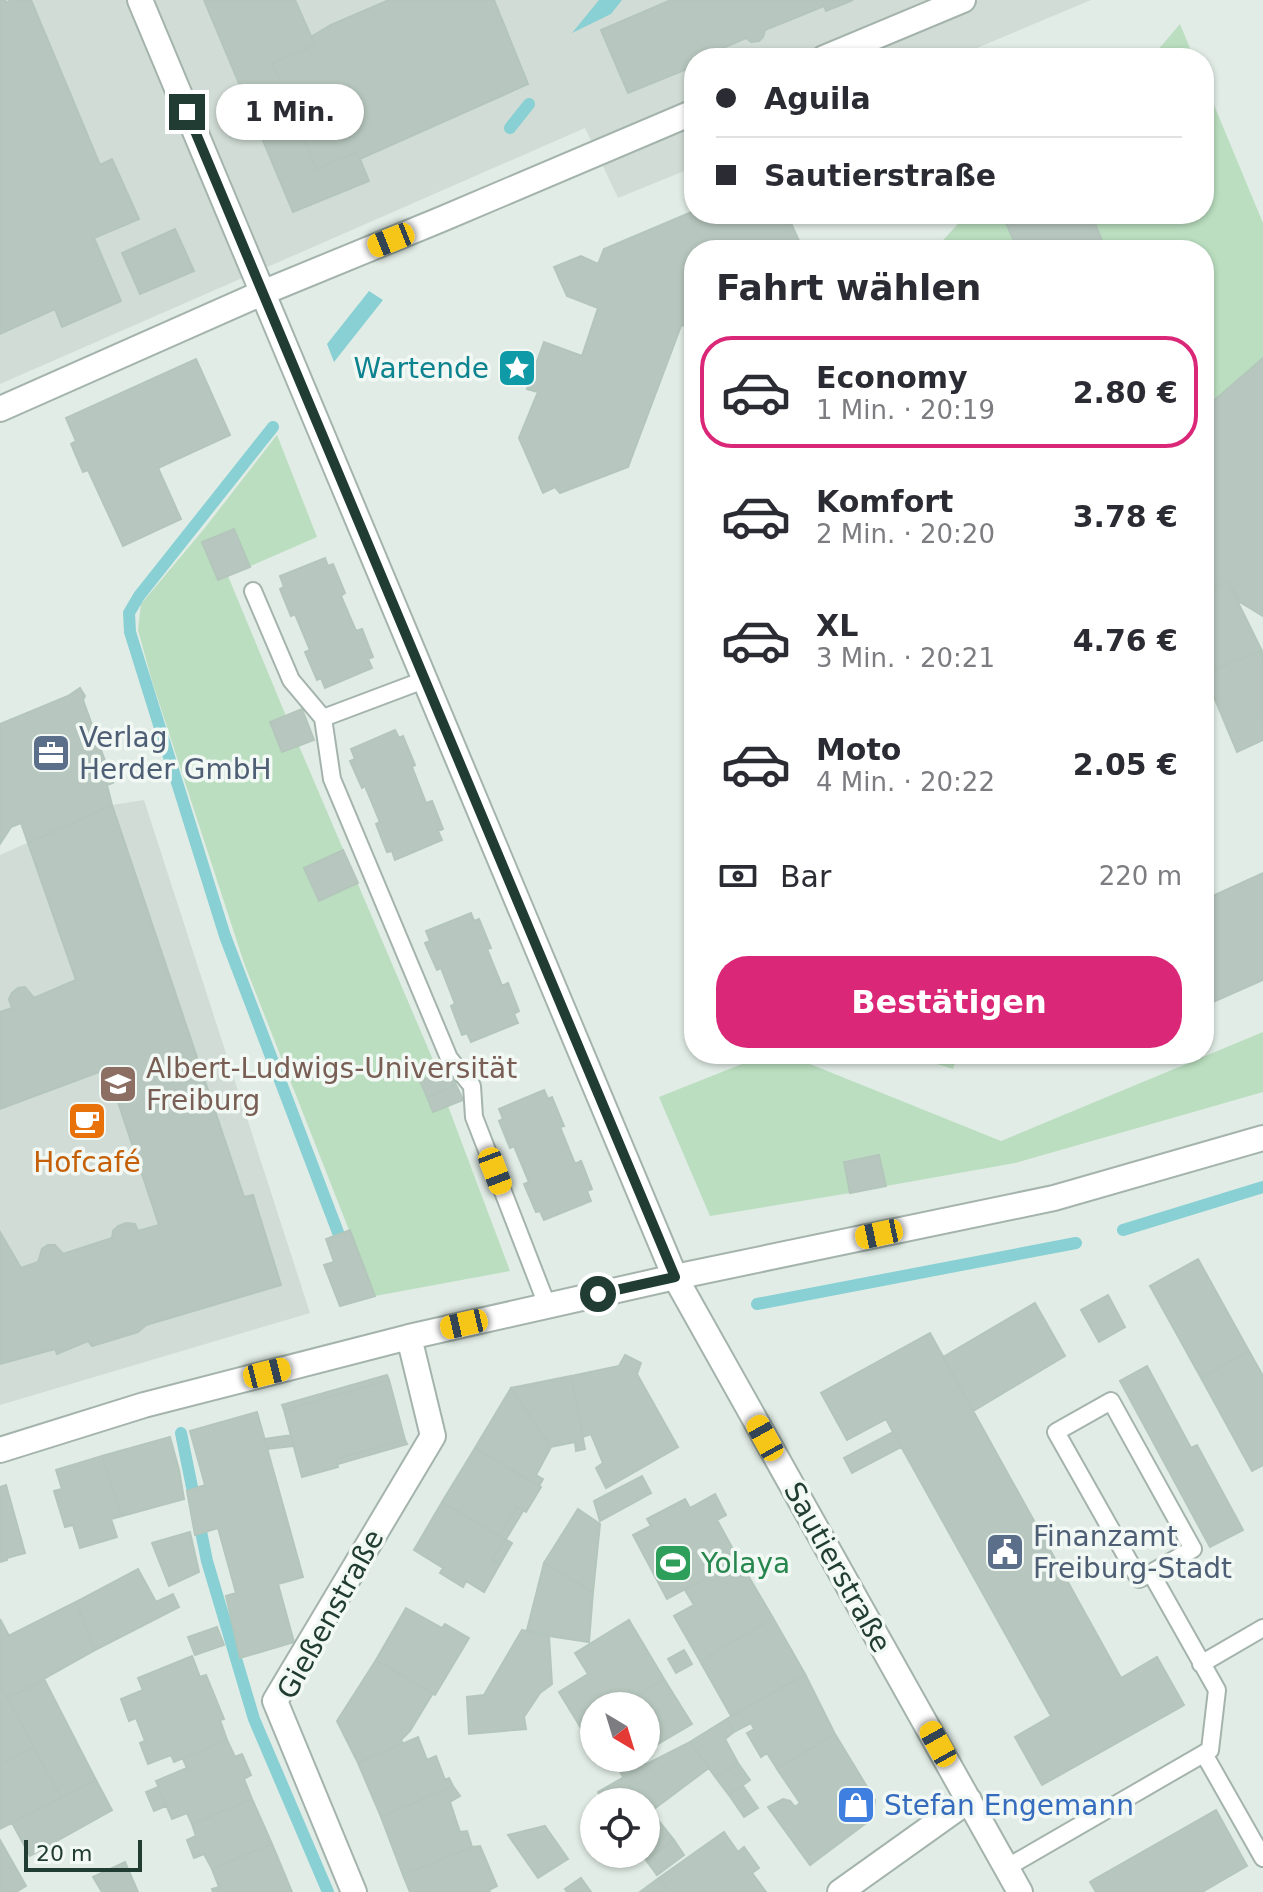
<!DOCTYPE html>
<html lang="de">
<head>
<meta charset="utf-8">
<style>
	:root { --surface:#fff; --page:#f2f2f3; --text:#2b2b33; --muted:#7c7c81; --line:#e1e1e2; --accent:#db2777 }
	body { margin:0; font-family:"DejaVu Sans",sans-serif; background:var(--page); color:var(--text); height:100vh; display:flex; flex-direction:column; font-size:30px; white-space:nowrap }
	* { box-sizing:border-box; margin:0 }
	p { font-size:26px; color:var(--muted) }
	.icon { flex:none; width:44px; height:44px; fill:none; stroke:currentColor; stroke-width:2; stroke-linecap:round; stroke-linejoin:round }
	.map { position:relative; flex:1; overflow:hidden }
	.sheet { position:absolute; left:684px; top:240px; width:530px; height:824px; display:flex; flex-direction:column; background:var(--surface); border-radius:32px; box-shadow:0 2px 6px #0004 }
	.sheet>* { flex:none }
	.guide { position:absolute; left:684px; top:48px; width:530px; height:176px; border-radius:32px; box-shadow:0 2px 6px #0004; display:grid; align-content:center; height:176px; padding:0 32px; background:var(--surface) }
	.needle { width:52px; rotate:142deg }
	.buttons { position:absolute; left:580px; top:1692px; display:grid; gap:16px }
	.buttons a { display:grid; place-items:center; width:80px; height:80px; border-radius:50%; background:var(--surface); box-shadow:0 2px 6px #0004; font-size:40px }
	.scale { position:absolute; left:24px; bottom:20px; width:118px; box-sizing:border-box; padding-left:8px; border:4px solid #213d33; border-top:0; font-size:22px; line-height:28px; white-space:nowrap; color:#213d33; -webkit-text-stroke:6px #f2f9f5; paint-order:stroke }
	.end { position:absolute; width:36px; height:36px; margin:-18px; border:10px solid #213d33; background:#fff; box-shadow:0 0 0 4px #fff }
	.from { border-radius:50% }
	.bubble { position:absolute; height:56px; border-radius:28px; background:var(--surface); box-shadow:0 2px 6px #0004; font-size:26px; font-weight:600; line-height:56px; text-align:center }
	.car { position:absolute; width:24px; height:48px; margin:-24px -12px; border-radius:10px; box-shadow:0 0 6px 2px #0007; background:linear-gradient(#f5c518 24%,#345 0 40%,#f5c518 0 76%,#345 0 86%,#f5c518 0) }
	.guide b { display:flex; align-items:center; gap:28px; height:76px; font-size:30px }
	.guide b+b { border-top:2px solid var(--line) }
	.guide i { width:20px; height:20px; background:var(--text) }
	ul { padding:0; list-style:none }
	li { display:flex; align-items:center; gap:24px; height:112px; margin:0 16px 12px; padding:0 16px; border:4px solid transparent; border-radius:32px }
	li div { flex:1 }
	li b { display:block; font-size:30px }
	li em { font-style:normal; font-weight:600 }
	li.on { border-color:var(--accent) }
	li>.icon { width:72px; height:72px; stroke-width:1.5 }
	h2 { padding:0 32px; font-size:36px; line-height:96px }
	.pay { display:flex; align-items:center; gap:20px; height:88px; padding:0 32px; font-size:30px }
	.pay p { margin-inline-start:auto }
	.primary-button { display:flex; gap:16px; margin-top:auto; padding:16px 32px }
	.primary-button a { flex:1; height:92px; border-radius:32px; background:var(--accent); color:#fff; font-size:32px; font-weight:600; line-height:92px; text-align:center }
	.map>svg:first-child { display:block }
	.built { fill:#d0dcd5 }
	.green { fill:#badebf }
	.water { fill:#88d0d3 }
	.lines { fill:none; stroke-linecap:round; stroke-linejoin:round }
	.stream { stroke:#88d0d3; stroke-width:12 }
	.building { fill:#b7c7bf; stroke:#b4c6bc; stroke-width:2 }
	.service-casing { stroke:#a4b4ad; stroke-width:20 }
	.minor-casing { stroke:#a4b4ad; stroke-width:28 }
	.service { stroke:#fff; stroke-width:16 }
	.minor { stroke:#fff; stroke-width:24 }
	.route { stroke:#213d33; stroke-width:10 }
	.labels { text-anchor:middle; stroke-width:7; stroke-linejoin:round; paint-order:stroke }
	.culture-label { font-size:28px; fill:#0d838f; stroke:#f2f9f5; text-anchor:end }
	.service-label { font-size:28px; fill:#4e5e75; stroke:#f2f9f5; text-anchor:start }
	.education-label { font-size:28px; fill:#785e54; stroke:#f2f9f5; text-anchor:start }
	.food-label { font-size:28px; fill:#c56008; stroke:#f2f9f5 }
	.leisure-label { font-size:28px; fill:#27864d; stroke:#f2f9f5; text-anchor:start }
	.street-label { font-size:28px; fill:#213d33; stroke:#f2f9f5 }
	.shop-label { font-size:28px; fill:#366cbe; stroke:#f2f9f5; text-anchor:start }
</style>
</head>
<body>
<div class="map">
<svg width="1263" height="1892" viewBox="0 0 1263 1892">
	<rect width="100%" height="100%" fill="#e1ece6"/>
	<path class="built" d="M0,0H1091L953,58H694V167L618,198L585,128L0,384Z
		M144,800L310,1313L0,1405V855L112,805Z"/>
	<path class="green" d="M1180,24L1194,58H1151Z
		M1204,81L1263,223V358L1210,404L1204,403V250H1106L1091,214H1204Z
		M967,214H1002L1018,250H934Z
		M277,435L317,537L228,576L286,716L282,751L299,746L439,1074L420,1082L433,1112L448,1106L510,1271L375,1296L244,963L152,681L138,630L141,604L204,529Z
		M1263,1032V1092L1015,1163L886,1186L879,1155L844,1161L850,1193L710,1216L659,1097L767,1054H785L1001,1141Z
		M904,1054H958L953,1069Z"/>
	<path class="water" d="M599,0H622L611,14L572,33Z
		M369,291L383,300L334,362L327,344Z"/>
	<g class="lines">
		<path class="stream" d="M510,128L529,104
			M273,427L139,596L129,613L130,632L225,936L339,1235
			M1123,1230L1263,1187
			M757,1304L1076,1243
			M181,1433L207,1561L254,1719L328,1892"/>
	</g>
	<path class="building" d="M0,0H5L6,3L11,0H31L100,165L112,159L139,219L94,238L121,301L62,327L55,309L0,334Z
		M204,0H295L315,45L272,63L316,169L357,152L369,181L293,212Z
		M389,0H494L528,84L360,159L357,152L316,169L272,63L315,45L311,37L331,25Z
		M671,0H853L826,11L824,6L765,30L763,37L759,41L751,42L746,38L716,51L718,56L713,58H694V66L628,93L601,30Z
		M694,211V214H787L803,250H694V321L681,326L628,467L560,493L555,487L543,493L519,438L538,392L527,389L544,342L582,356L598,308L567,296L554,267L581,256L598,264L604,249Z
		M1002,214H1091L1106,250H1018Z
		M175,229L194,271L140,294L122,253Z
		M1263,358V616L1240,602L1228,582L1204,592V403L1210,404Z
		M196,359L230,435L158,468L181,519L123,546L88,470L83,472L71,444L76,441L66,418Z
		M234,529L250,567L218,580L202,542Z
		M325,558L328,566L333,564L345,593L341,596L356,631L362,629L373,657L368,659L372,668L325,688L321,678L317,680L305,652L310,650L295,614L291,616L280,589L284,587L280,576Z
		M1228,582L1262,651L1204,673V592Z
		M1262,651L1263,740L1237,752L1204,673Z
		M80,688L85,696L83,700L113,783L107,785L112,805L28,843L21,823L11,827L0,844V724L68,696Z
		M302,709L314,740L282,752L270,722Z
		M395,730L399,738L403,736L415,765L412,767L426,803L432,801L443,829L438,831L442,840L395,860L392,851L387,852L376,824L380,822L365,786L362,788L350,761L355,759L351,749Z
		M112,805L244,1197L253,1195L281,1285L146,1325L138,1332L92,1346L88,1341L57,1354L55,1349L0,1364V1232L21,1268L38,1262L42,1249L48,1245H55L63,1254L112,1238L113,1231L118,1226L126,1223L135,1224L138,1231L159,1225L107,1069L0,1109V1012L12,1008L9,999L12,993L18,988L25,987L34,998L76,980L28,843Z
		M343,850L358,883L319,901L304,868Z
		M1263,873V980L1204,1006V900Z
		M471,913L474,921L479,919L491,948L487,949L502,986L508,983L519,1011L514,1014L518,1023L471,1042L467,1033L462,1035L451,1006L455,1004L441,968L437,970L425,943L430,941L426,931Z
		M450,1069L456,1085L427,1097L420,1081Z
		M456,1085L463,1100L433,1112L427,1097Z
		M544,1090L548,1099L552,1097L564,1126L560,1127L575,1164L581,1161L592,1189L587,1191L591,1201L544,1220L540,1211L536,1212L524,1184L529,1182L514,1146L510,1148L499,1121L503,1119L499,1109Z
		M879,1155L886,1186L850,1193L844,1162Z
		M350,1230L375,1296L340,1306L324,1265L334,1262L326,1239Z
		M1198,1259L1249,1351L1201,1378L1150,1286Z
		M1108,1295L1125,1327L1099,1342L1081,1310Z
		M1035,1303L1065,1356L973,1411L943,1357Z
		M930,1333L1121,1678L1157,1657L1184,1705L1042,1785L1015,1737L1051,1716L893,1432L886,1419L847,1440L821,1393Z
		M1249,1351L1263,1376V1465L1252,1471L1201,1378Z
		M625,1355L641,1363L637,1374L678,1447L606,1488L596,1468L603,1463L591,1434L583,1437L571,1376L619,1366Z
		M1147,1366L1191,1448L1197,1445L1243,1530L1210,1547L1120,1381Z
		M387,1375L389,1380L284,1410L282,1405Z
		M571,1376L585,1449L576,1451L575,1442L551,1447L511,1388Z
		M389,1380L405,1440L336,1459L338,1467L302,1477L284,1410Z
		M511,1388L551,1447L536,1475L543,1479L539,1486L475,1448Z
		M257,1412L303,1577L278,1584L294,1642L240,1658L226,1596L236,1593L218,1528L195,1535L187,1491L205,1485L190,1431Z
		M893,1432L901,1447L852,1473L844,1458Z
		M291,1435L294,1446L268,1449L264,1439Z
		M170,1437L179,1470L184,1499L122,1516L102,1456Z
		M405,1440L407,1444L338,1464L336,1459Z
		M475,1448L541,1487L526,1512L517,1507L499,1536L442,1502Z
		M102,1456L122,1516L111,1519L117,1537L80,1548L73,1525L65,1527L54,1491L62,1489L56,1470Z
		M642,1476L651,1493L600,1521L594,1501Z
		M6,1485L25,1553L7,1558V1560L0,1562V1487Z
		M715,1494L726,1515L717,1520L739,1560L667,1599L633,1535L651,1526L647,1519L685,1499L690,1508Z
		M442,1502L505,1539L492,1560L500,1564L484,1592L466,1581L463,1587L440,1573L443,1568L414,1550Z
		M517,1507L523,1511L506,1539L499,1536Z
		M578,1509L600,1524L593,1592L544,1563Z
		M190,1532L199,1572L169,1586L152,1543Z
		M505,1539L512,1543L500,1564L492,1560Z
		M739,1560L773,1618L700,1661L674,1616L694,1605L685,1590Z
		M544,1563L593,1592L589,1642L549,1636L527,1630Z
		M138,1569L156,1602L173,1594L179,1607L95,1650L76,1602Z
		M76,1602L95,1650L8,1699L0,1686V1640Z
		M406,1608L442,1628L445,1624L469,1638L435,1695L376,1660Z
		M773,1618L805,1674L731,1716L700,1661Z
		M0,1619L9,1636L0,1640Z
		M629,1620L664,1679L618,1706H594V1720L581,1728L559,1692L588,1674L575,1653Z
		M217,1627L224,1645L195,1655L188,1637Z
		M522,1630L549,1636L552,1684L540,1693L524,1717L526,1729L469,1734L467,1697L484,1695Z
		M684,1650L692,1664L676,1673L668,1659Z
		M192,1656L200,1677L206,1675L224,1719L220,1720L227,1740L174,1762L171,1755L148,1764L140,1743L145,1741L136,1718L129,1721L121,1699L143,1690L138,1678Z
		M376,1660L433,1693L410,1731L401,1740L403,1743L358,1763L337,1721Z
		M805,1674L835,1734L777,1769L767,1753L761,1757L747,1733L754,1729L751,1723L734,1732L727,1719Z
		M44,1679L96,1780L61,1798L8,1699Z
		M664,1679L692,1724L646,1751V1706H618Z
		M0,1686L8,1699L0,1703Z
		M8,1699L34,1747L0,1765V1703Z
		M727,1719L734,1732L725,1739L738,1763L716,1778L690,1742Z
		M835,1734L875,1800L873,1818L810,1865L768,1807L783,1799L790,1801L795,1807L800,1803L777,1769Z
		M418,1737L427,1760L436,1756L445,1780L449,1778L453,1786L381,1817L358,1763Z
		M227,1740L235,1757L242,1754L251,1775L244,1779L252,1799L192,1824L187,1813L172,1819L156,1781L187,1768L183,1759Z
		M690,1742L710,1767L646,1815V1802H604L598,1792L645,1765Z
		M34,1747L61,1798L0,1829V1765Z
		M612,1758H641L645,1765L623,1777Z
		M738,1763L750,1780L729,1795L716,1778Z
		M96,1780L112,1810L30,1856L12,1823Z
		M453,1786L460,1796L450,1802L460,1832L467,1831L472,1847L403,1875L381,1817Z
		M743,1786L758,1808L744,1817L729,1795Z
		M158,1787L166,1806L154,1811L146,1792Z
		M252,1799L272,1844L212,1869L204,1854L194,1858L187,1840L196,1836L192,1824Z
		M1216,1810L1247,1866L1202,1892H1096L1090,1882L1093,1880Z
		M651,1811L674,1840L646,1860L641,1854H646V1815Z
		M545,1826L568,1859L538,1878L508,1835Z
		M724,1832L738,1852L744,1847L759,1868L752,1873L766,1892H669L659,1878Z
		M0,1840L26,1886L16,1892H0Z
		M674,1840L684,1855L657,1875L646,1860Z
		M272,1844L292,1892H213L212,1889L219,1887L212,1869Z
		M480,1846L497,1886L489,1890L490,1892H410L403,1875L472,1847Z
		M125,1862L138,1892H102L93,1877Z
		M581,1878L591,1892H567L565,1889Z
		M659,1878L669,1892H640Z"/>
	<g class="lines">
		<defs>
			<path id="service" d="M253,591L291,680L323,718L332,779L449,1058L472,1086L474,1117L547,1305
				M323,718L424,680
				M1201,1664L1263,1628
				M1204,1754L1263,1858
				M1006,1868L1210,1750L1217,1690L1151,1573L1193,1549L1111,1401L1056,1432L1139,1579L1151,1573"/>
			<path id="minor" d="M140,0L675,1277L1020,1892
				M824,58L963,0
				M0,409L262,293L442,219L694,112
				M0,1450L144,1405L409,1337L675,1277L1054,1198L1263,1138
				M354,1892L275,1701L433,1436L409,1337
				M840,1892L969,1800"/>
		</defs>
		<use href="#service" class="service-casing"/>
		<use href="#minor" class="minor-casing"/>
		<use href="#service" class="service"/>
		<use href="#minor" class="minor"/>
	</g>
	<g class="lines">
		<path class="route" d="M187,112L675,1277L598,1294"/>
	</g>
	<defs>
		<symbol id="sight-square" viewBox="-11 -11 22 22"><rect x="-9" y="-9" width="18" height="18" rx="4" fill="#0f9aa8" stroke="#f2f9f5"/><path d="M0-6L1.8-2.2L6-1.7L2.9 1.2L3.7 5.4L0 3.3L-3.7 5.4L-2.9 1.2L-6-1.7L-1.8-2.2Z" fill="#fff"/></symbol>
		<symbol id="office-square" viewBox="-11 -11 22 22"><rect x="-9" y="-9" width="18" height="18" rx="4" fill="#5c6f8a" stroke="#f2f9f5"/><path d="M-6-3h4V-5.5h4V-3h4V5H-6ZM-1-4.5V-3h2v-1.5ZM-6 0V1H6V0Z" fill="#fff"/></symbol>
		<symbol id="university-square" viewBox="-11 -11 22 22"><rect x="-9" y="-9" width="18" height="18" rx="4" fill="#8d6e63" stroke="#f2f9f5"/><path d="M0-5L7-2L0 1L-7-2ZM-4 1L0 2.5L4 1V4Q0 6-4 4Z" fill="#fff"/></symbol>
		<symbol id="cafe-square" viewBox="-11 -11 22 22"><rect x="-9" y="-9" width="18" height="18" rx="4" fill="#e8710a" stroke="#f2f9f5"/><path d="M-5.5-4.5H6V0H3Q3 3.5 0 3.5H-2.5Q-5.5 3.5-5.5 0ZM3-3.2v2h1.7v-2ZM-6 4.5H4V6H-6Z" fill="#fff"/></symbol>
		<symbol id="civic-square" viewBox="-11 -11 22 22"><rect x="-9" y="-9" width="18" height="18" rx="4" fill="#5c6f8a" stroke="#f2f9f5"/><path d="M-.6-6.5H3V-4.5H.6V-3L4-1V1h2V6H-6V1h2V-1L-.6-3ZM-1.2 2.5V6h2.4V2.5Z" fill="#fff"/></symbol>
		<symbol id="stadium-square" viewBox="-11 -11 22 22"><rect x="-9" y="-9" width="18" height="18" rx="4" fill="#2e9e5b" stroke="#f2f9f5"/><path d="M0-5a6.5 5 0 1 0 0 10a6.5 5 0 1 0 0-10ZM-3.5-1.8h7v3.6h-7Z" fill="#fff"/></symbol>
		<symbol id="shop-square" viewBox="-11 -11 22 22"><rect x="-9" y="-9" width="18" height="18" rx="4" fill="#3f7fe0" stroke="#f2f9f5"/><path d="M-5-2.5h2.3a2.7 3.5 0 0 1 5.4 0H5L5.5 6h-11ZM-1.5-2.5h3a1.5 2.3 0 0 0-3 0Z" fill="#fff"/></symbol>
	</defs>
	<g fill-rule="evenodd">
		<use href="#sight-square" x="495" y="346" width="44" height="44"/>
		<use href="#office-square" x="29" y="731" width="44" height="44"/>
		<use href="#university-square" x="96" y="1062" width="44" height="44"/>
		<use href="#cafe-square" x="65" y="1099" width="44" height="44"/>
		<use href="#civic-square" x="983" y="1530" width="44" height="44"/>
		<use href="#stadium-square" x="651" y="1541" width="44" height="44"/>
		<use href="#shop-square" x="834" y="1783" width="44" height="44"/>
	</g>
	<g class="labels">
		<g class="culture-label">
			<text x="489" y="378">Wartende</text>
		</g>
		<g class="service-label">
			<text x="79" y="747">Verlag<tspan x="79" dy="32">Herder GmbH</tspan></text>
			<text x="1033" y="1546">Finanzamt<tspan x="1033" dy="32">Freiburg-Stadt</tspan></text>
		</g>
		<g class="education-label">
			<text x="146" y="1078">Albert-Ludwigs-Universität<tspan x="146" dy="32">Freiburg</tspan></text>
		</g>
		<g class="food-label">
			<text x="87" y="1172">Hofcafé</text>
		</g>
		<g class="leisure-label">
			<text x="701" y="1573">Yolaya</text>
		</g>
		<g class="street-label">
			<text transform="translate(838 1567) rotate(61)" y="10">Sautierstraße</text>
			<text transform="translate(330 1614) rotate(-61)" y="10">Gießenstraße</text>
		</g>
		<g class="shop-label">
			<text x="884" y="1815">Stefan Engemann</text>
		</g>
	</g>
</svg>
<div class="buttons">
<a><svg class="needle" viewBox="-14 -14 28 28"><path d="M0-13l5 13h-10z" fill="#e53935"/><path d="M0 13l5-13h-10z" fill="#7c7c81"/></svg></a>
<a><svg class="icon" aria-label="locate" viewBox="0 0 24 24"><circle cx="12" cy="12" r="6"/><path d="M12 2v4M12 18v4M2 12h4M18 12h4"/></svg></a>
</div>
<div class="scale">20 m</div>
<i class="end from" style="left:598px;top:1294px"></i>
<i class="end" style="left:187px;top:112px"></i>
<div class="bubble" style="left:216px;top:84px;width:148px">1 Min.</div>
<i class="car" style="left:391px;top:240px;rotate:248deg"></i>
<i class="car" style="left:495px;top:1171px;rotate:159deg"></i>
<i class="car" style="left:879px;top:1234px;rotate:258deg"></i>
<i class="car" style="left:464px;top:1324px;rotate:257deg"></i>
<i class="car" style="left:267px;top:1373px;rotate:76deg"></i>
<i class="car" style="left:765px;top:1438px;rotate:331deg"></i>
<i class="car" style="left:938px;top:1744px;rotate:331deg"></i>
<div class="guide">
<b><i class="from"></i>Aguila</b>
<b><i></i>Sautierstraße</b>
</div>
<section class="sheet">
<h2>Fahrt wählen</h2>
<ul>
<li class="on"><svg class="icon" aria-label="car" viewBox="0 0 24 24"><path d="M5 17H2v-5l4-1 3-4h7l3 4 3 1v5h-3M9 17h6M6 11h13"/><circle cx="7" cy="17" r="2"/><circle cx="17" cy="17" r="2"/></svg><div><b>Economy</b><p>1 Min. · 20:19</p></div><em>2.80 €</em></li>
<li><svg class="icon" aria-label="car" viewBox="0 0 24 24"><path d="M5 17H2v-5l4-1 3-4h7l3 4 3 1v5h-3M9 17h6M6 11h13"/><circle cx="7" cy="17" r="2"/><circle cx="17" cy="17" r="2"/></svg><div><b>Komfort</b><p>2 Min. · 20:20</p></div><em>3.78 €</em></li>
<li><svg class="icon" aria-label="car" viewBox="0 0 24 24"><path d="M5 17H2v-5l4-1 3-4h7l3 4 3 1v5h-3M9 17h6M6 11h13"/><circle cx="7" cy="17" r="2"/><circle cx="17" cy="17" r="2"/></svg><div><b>XL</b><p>3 Min. · 20:21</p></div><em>4.76 €</em></li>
<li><svg class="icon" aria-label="car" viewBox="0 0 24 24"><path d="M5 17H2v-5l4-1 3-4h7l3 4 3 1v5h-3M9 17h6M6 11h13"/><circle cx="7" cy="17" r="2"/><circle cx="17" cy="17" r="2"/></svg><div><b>Moto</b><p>4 Min. · 20:22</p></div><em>2.05 €</em></li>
</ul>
<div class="pay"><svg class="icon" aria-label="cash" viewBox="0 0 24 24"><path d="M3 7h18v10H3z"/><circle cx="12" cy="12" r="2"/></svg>Bar<p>220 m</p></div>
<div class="primary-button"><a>Bestätigen</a></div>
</section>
</div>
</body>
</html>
